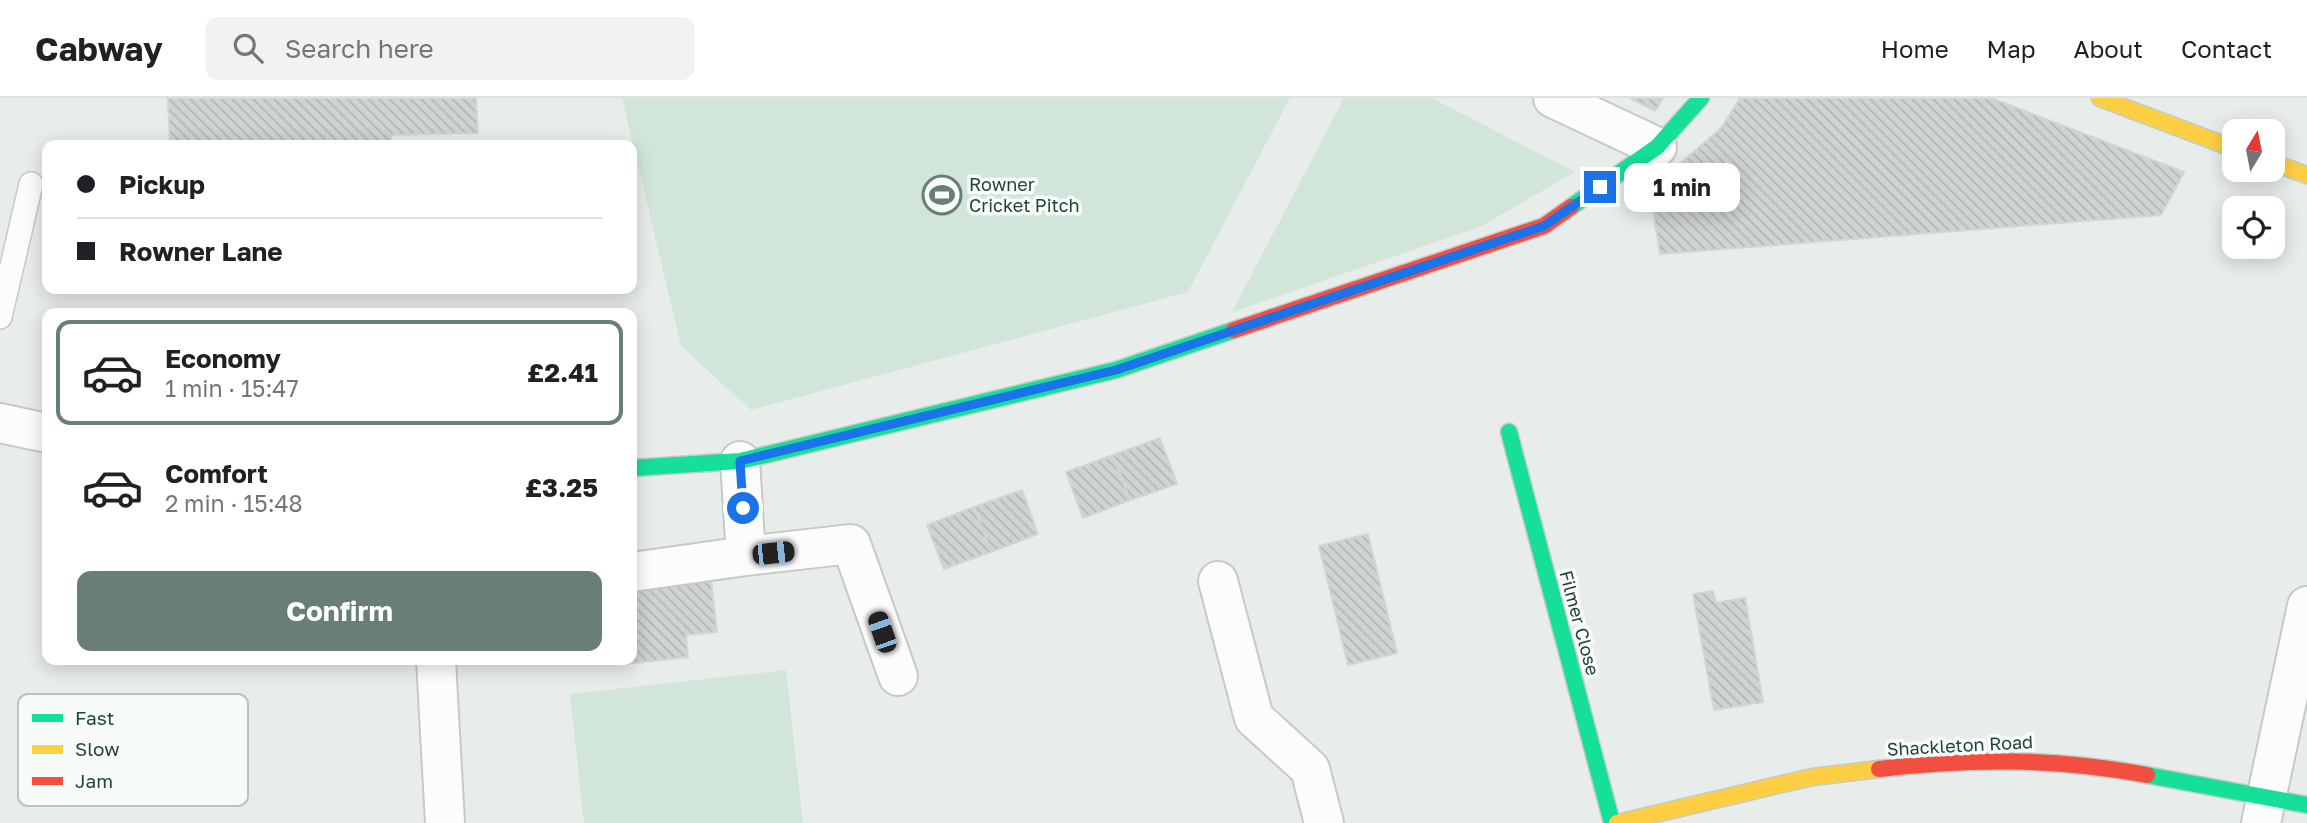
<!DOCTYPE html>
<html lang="en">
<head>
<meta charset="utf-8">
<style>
	:root { --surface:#fff; --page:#f2f2f2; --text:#202124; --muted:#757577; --line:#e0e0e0; --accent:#697e78 }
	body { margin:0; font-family:"Golos Text",sans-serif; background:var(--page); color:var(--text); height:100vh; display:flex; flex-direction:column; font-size:26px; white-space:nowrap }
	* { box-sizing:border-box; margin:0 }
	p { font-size:23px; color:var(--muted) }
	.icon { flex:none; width:38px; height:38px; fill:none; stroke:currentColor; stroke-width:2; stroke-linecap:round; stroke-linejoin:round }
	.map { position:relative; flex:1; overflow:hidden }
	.sheet { position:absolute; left:42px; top:210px; width:595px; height:357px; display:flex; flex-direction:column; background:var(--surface); border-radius:14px; box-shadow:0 4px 18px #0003 }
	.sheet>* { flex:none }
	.banner { position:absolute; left:42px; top:42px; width:595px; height:154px; border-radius:14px; box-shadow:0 4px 18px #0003; display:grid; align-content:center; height:154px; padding:0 35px; background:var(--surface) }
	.needle { width:46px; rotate:10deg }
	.fabs { position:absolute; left:2222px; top:21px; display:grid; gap:14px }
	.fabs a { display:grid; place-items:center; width:63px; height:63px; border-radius:14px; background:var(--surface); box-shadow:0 4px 18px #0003; font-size:35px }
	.end { position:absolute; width:32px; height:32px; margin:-16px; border:9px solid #1a73e8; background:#fff; box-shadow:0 0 0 4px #fff }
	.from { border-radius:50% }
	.bubble { position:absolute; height:49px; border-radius:14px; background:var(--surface); box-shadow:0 4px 18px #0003; font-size:23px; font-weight:700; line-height:49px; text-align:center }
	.car { position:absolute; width:21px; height:42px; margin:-21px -10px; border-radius:9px; box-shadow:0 0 5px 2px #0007; background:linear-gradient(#222 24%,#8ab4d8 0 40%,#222 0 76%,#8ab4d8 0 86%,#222 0) }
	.banner b { display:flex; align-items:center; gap:24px; height:66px; font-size:26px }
	.banner b+b { border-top:2px solid var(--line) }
	.banner i { width:18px; height:18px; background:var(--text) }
	ul { padding:12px 0 0; list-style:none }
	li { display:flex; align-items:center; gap:21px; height:105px; margin:0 14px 10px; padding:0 21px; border:4px solid transparent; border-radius:14px }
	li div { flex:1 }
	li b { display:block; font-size:26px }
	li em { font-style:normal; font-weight:700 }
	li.selected { border-color:var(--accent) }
	li>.icon { width:63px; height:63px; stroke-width:1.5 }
	.primary-button { display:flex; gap:14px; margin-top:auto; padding:14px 35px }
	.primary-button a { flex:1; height:80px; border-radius:14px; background:var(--accent); color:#fff; font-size:28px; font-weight:700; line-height:80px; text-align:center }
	header { display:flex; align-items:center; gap:42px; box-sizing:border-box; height:98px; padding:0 35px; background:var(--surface); border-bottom:2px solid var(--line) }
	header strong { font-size:33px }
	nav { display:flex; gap:38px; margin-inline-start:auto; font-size:24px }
	.search { width:490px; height:63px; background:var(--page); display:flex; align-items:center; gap:18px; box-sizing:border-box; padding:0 24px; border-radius:14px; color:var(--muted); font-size:26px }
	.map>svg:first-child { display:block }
	.park { fill:#d1e6d8 }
	.building { fill:url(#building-back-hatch); stroke:#d1d6d4; stroke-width:2 }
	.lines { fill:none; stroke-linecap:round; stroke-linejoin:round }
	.lane-casing { stroke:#c5cac8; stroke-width:26 }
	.street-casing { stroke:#c5cac8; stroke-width:42 }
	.fast-casing { stroke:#c3cbc8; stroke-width:19 }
	.slow-casing { stroke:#c3cbc8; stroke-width:19 }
	.jam-casing { stroke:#c3cbc8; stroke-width:19 }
	.lane { stroke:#fcfcfc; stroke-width:23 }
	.street { stroke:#fcfcfc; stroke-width:38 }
	.fast { stroke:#16e098; stroke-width:16 }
	.slow { stroke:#ffcf43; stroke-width:16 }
	.jam { stroke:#f24e42; stroke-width:16 }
	.route { stroke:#1a73e8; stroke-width:9 }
	.labels { text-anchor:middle; stroke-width:7; stroke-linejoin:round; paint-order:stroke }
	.poi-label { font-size:18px; fill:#24423a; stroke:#f7fbf9; text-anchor:start }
	.street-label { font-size:18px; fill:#24423a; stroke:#f7fbf9 }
	.key { fill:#f7fbf9; stroke:#b8c4c0; stroke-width:2 }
	.key-label { font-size:19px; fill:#24423a }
</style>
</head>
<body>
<header>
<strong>Cabway</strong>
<div class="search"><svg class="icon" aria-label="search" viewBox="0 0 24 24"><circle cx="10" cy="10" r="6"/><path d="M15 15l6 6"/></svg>Search here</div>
<nav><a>Home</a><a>Map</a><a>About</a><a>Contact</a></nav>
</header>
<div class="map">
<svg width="2307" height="725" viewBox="0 0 2307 725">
	<defs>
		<pattern id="building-back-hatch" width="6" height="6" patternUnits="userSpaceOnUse" patternTransform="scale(1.75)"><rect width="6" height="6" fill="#cfd4d2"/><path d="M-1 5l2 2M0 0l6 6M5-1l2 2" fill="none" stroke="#b2b7b5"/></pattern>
	</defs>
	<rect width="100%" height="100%" fill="#e8edeb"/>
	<path class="park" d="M622,0H1290L1188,194L751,312L681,248Z
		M1344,0H1432L1575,74L1480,129L1232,214Z
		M786,572L803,725H584L570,596Z"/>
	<path class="building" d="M168,0H476L478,35L391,37V47H170Z
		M1630,0H1663L1655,13Z
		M1740,0H1991L2184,74L2161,117L1660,156L1650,92L1722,29Z
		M1160,340L1177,386L1130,402L1113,357Z
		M1113,357L1130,402L1083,420L1066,374Z
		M1022,392L1038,436L991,454L974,409Z
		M974,409L991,454L944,471L927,427Z
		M1368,436L1397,555L1348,567L1319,448Z
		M711,483L717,534L686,537L688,559L625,566V562H632V492Z
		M1713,493L1716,505L1745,500L1763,604L1714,612L1693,496Z"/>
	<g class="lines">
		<defs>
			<path id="lane" d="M0,219L31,86"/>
			<path id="street" d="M1553,0L1657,49
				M0,325L47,335
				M740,363L746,458
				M632,474L746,458L851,446L898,578
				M1218,483L1254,620L1310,671L1324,725
				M436,562L445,725
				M2261,725L2307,508"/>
			<path id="fast" d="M1571,109L1657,49L1701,0
				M1509,334L1612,725
				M632,370L740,363L1116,272L1234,232
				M2147,677L2307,707"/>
			<path id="slow" d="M2100,0L2235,51
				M2273,65L2307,77
				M1617,725L1812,679L1879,671"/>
			<path id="jam" d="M1234,232L1544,128L1571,109
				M1879,671C1970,660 2056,660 2147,677"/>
		</defs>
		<use href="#lane" class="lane-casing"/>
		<use href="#street" class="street-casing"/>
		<use href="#fast" class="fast-casing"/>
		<use href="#slow" class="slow-casing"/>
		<use href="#jam" class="jam-casing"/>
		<use href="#lane" class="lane"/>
		<use href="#street" class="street"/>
		<use href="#fast" class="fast"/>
		<use href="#slow" class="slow"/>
		<use href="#jam" class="jam"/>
	</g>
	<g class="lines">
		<path class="route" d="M743,410L740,363L1116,272L1544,128L1600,89"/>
	</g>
	<defs>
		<symbol id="stadium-ring" viewBox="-11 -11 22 22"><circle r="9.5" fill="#f7fbf9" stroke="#697e78" stroke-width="1.5"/><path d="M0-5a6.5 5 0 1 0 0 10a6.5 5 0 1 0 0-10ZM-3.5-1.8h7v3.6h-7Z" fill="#697e78"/></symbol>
	</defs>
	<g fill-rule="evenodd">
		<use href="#stadium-ring" x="920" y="75" width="44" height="44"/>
	</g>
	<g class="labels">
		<g class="poi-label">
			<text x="969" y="93">Rowner<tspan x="969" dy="21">Cricket Pitch</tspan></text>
		</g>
		<g class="street-label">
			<text transform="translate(1579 525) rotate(75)" y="6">Filmer Close</text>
			<text transform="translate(1960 648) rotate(-3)" y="6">Shackleton Road</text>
		</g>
	</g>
	<rect x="18" y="596" width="230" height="112" rx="10" class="key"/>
	<rect x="32" y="616" width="31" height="8" fill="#16e098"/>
	<rect x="32" y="647" width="31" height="9" fill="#ffcf43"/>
	<rect x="32" y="679" width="31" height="8" fill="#f24e42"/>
	<g class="key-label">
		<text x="75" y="627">Fast</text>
		<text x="75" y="658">Slow</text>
		<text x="75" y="690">Jam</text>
	</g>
</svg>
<div class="fabs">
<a><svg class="needle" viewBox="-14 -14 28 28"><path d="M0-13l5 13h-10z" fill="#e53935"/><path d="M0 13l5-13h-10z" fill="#757577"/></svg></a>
<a><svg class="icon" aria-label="locate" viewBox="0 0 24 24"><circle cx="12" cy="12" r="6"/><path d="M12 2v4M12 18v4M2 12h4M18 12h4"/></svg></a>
</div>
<i class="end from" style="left:743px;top:410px"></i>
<i class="end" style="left:1600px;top:89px"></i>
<div class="bubble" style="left:1624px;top:65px;width:116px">1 min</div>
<i class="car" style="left:773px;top:455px;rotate:84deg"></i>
<i class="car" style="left:882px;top:534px;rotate:341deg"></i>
<div class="banner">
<b><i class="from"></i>Pickup</b>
<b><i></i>Rowner Lane</b>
</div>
<section class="sheet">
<ul>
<li class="selected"><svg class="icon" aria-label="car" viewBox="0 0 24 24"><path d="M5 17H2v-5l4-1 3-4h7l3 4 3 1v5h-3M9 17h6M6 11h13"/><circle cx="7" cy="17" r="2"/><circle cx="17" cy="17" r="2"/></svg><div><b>Economy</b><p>1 min · 15:47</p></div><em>£2.41</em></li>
<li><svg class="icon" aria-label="car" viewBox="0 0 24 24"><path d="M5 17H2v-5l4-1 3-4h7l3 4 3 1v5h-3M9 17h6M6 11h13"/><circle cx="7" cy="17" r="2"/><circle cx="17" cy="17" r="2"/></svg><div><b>Comfort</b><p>2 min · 15:48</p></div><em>£3.25</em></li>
</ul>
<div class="primary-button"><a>Confirm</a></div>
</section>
</div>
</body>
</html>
